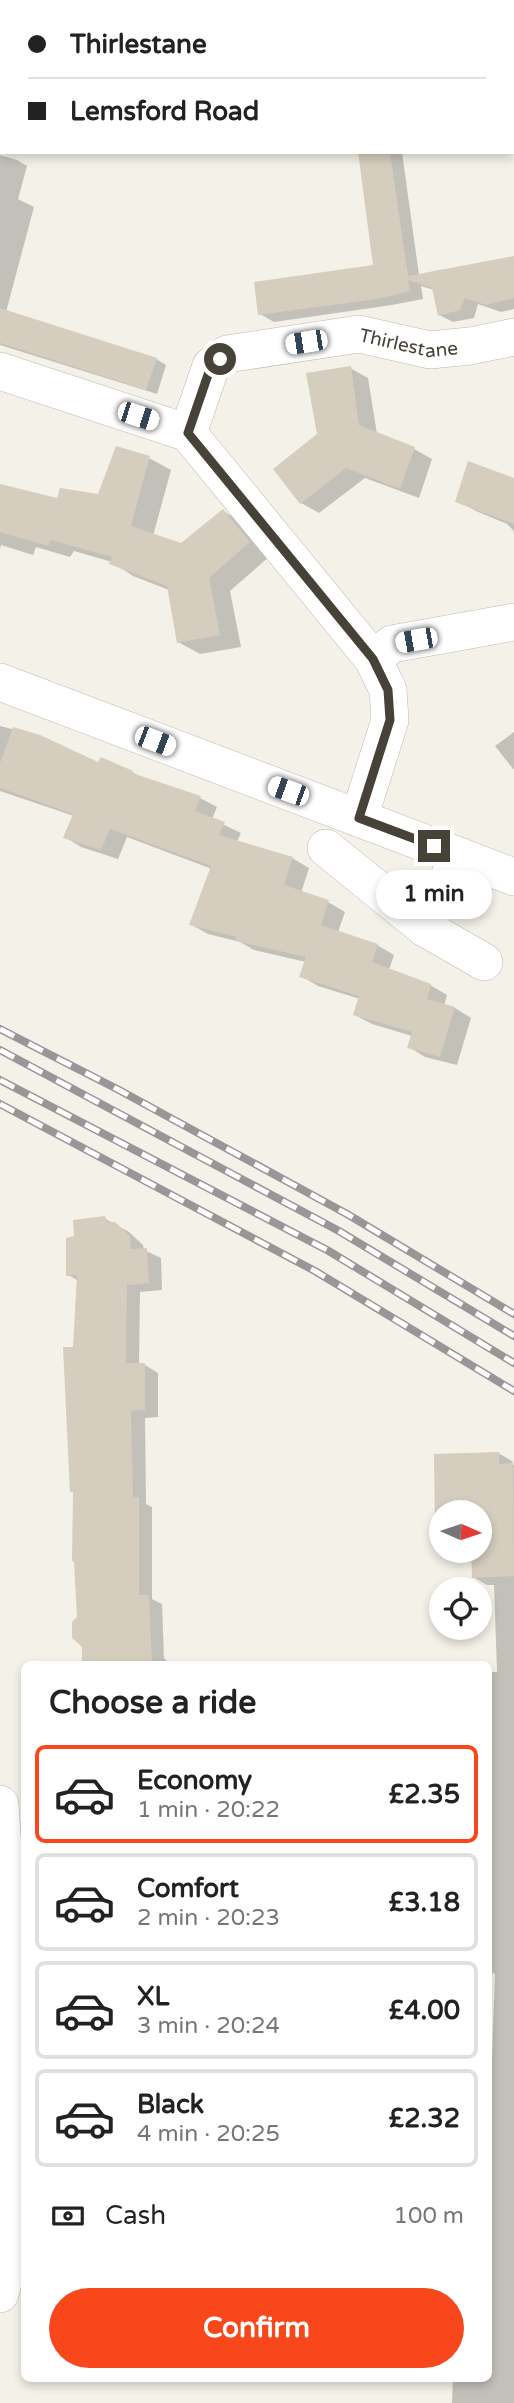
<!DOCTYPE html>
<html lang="en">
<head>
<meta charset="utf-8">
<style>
	:root { --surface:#fff; --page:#f6f6f6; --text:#222; --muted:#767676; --line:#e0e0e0; --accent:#f8481b }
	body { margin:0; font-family:"Varela Round",sans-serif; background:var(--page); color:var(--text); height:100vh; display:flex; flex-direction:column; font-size:26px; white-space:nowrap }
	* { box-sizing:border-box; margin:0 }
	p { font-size:23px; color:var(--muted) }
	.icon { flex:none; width:38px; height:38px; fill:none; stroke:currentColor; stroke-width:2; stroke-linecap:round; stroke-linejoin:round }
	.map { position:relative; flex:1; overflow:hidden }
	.side { position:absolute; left:21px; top:1661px; width:471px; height:721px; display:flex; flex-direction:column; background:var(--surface); border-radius:10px; box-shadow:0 4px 10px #0003 }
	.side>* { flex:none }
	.top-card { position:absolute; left:0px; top:0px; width:514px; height:154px; box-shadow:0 4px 10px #0003; display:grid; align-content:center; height:154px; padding:0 28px; background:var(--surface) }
	.needle { width:46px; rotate:93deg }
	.controls { position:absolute; left:429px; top:1500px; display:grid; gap:14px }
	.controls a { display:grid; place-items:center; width:63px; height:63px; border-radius:50%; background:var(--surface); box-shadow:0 4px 10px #0003; font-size:35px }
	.end { position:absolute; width:32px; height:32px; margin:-16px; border:9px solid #474237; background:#fff; box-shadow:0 0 0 4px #fff }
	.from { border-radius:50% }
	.bubble { position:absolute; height:49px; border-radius:24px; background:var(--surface); box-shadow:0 4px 10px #0003; font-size:23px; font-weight:800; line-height:49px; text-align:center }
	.car { position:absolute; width:21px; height:42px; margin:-21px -10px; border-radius:9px; box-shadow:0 0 5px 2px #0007; background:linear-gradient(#fff 24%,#345 0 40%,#fff 0 76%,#345 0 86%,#fff 0) }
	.top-card b { display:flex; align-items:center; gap:24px; height:66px; font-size:26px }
	.top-card b+b { border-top:2px solid var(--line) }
	.top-card i { width:18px; height:18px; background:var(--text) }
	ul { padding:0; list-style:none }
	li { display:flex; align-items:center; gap:21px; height:98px; margin:0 14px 10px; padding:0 14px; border:4px solid var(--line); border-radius:10px }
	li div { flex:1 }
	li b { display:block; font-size:26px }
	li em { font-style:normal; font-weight:800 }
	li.active { border-color:var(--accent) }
	li>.icon { width:63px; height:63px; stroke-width:1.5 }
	h2 { padding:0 28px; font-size:32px; line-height:84px }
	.pay { display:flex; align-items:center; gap:18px; height:77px; padding:0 28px; font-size:26px }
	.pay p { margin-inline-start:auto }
	.button { display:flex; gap:14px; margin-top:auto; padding:14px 28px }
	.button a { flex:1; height:80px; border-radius:42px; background:var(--accent); color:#fff; font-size:28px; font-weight:800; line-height:80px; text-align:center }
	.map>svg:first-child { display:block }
	.shadow { fill:#0003 }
	.building { fill:#d5cdbd }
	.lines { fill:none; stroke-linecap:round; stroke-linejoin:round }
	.minor-casing { stroke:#bfb9ab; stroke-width:38 }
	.minor { stroke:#fff; stroke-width:37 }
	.rail-casing { stroke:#979797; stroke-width:8 }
	.rail { stroke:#fff; stroke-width:5; stroke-dasharray:16; stroke-linecap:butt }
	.route { stroke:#474237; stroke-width:9 }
	.labels { text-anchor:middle; stroke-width:5; stroke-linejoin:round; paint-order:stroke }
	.street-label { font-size:19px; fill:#474237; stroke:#fff }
</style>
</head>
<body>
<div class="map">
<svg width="514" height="2403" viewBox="0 0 514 2403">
	<rect width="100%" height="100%" fill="#f4f1e8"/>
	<path class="shadow" d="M0,0H100V2H2V91L0,90Z
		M378,0H503L506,2H378Z
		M360,152H402L419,275L514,258V309L501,312L478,304L474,318L453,322L439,315L434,290L421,286L423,299L392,305L274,322L260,314L375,267Z
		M0,155L17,160L27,166L18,199L34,207L6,312L156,359L166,365L157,394L0,345Z
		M350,368L368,378L377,434L414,449L432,459L419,498L365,478L319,513L301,503Z
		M149,458L171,470L153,536L181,545L223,511L245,524L271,555L230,591L241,647L200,654L178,642L169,590L133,576L112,562L74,551L70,557L36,547L33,555L1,545L0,549V486L59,500L99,496Z
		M514,479V535L513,530L507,524L476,511L458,501Z
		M0,726L39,736L99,764L132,772L145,779L200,798L217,807L212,819L241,833L237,842L292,858L309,868L301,893L328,902L345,912L338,932L377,945L394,955L389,970L430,985L447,995L444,1006L455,1008L471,1018L457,1065L425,1057L409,1047L412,1036L372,1024L355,1015L360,999L318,986L301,976L306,962L254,950L240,942L208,934L192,925L212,869L127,837L118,859L81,847L65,837L74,816L0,791Z
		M514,732V770L495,746Z
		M104,1218L129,1232L143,1245L144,1250L161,1258L162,1290L140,1292L139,1365H145L158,1373V1417L145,1418L146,1504L152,1507V1599L162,1604L164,1658L170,1664H94L100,1661L79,1618L75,1348L79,1281L68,1275L76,1238Z
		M498,1453L512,1461L514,1466V2403H452L453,2378H488V2087H491L495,1974L488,1970V1672H497L494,1585H487L473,1577V1551L452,1550H480V1512H441V1544L435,1456Z"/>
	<path class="building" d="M358,152H390L408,276L514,256V298L486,305L465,298L460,310L438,316L432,288L408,280L410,291L377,299L258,315L254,282L373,265Z
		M0,308L157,358L146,390L0,343Z
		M351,366L359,425L415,447L400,489L346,468L300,504L273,469L317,434L306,373Z
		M116,446L150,456L131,526L181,543L223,509L250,542L209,578L220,635L177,643L167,586L109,564L112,557L51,540L48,546L0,532V484L57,498L60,488L98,494Z
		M468,461L514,478V524L455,502Z
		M13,727L40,735L98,762L101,757L133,771L132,773L201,796L195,811L225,822L219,835L293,857L284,885L329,900L321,925L378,944L372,962L431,984L427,999L455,1007L440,1057L407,1048L412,1032L353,1015L359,996L299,977L306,957L235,941L237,937L189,925L211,866L110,829L101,850L63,838L73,814L0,788V763Z
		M105,1216L107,1222H115L130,1236L131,1249L147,1248L149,1283L127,1285L126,1363H145V1410L131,1411L133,1498L139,1497V1595H149L152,1664H82V1647L72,1638V1622L77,1617L74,1562L72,1561L73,1492H70L63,1347H73L77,1275L66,1276V1238L74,1236L73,1220Z
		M499,1452V1464L513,1463L514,1576L472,1578L471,1550H480V1512H441V1545H439L438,1532H435L434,1454Z"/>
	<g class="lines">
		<defs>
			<g id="minor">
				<path d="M0,371L188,433L373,659L388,690L390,720L359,818"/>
				<path id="s1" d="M188,433L211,366L227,354L359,334L430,350L470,346L514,337"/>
				<path d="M373,659L392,644L514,622"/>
				<path d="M0,682L514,877"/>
				<path d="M326,848L425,928L484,962"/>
				<path d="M425,928L459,856"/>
				<path d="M0,1804L10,1945L11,2092L3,2282L0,2294"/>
			</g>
		</defs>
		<use href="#minor" class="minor-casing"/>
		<use href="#minor" class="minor"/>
		<defs>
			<path id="rail" d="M0,1029L119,1090L347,1214L514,1314
				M0,1050L339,1231L514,1336
				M0,1080L327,1250L514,1363
				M0,1104L315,1271L514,1391"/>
		</defs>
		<use href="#rail" class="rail-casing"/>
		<use href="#rail" class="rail"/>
	</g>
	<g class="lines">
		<path class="route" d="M220,359L211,366L188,433L373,659L388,690L390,720L359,818L434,846"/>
	</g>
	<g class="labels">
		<g class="street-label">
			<text dy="7" stroke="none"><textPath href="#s1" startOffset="275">Thirlestane</textPath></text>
		</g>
	</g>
</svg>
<div class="controls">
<a><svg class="needle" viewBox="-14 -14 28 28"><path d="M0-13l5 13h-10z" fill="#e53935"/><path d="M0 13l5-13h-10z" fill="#767676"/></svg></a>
<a><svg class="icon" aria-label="locate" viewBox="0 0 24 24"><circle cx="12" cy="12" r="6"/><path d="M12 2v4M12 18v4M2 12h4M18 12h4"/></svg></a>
</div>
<i class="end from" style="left:220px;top:359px"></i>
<i class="end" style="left:434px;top:846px"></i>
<div class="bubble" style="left:376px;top:870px;width:116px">1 min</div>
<i class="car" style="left:306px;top:342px;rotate:261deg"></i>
<i class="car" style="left:138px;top:416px;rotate:108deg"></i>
<i class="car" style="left:416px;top:640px;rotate:260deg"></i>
<i class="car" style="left:155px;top:741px;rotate:111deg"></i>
<i class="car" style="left:288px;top:791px;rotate:290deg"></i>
<div class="top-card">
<b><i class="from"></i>Thirlestane</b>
<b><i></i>Lemsford Road</b>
</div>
<section class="side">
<h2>Choose a ride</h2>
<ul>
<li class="active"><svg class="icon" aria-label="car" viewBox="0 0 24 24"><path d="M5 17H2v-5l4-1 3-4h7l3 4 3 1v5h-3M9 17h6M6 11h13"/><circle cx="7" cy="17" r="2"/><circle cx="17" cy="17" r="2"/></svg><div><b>Economy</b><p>1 min · 20:22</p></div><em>£2.35</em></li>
<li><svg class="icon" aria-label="car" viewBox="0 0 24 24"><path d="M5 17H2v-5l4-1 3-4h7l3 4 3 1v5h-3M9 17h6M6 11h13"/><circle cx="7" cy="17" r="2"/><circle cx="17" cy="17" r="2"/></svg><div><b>Comfort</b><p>2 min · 20:23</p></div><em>£3.18</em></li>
<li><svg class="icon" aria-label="car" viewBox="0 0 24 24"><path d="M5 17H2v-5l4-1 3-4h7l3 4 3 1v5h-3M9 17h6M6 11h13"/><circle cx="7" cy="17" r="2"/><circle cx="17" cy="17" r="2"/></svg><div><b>XL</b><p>3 min · 20:24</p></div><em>£4.00</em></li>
<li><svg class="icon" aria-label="car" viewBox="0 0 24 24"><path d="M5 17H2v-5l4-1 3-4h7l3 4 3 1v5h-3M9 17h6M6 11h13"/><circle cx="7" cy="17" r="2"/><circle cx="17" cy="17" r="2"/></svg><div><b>Black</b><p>4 min · 20:25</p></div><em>£2.32</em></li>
</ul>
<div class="pay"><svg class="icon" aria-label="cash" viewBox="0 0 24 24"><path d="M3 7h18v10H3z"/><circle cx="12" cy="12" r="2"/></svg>Cash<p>100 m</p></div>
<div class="button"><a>Confirm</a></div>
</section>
</div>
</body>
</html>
